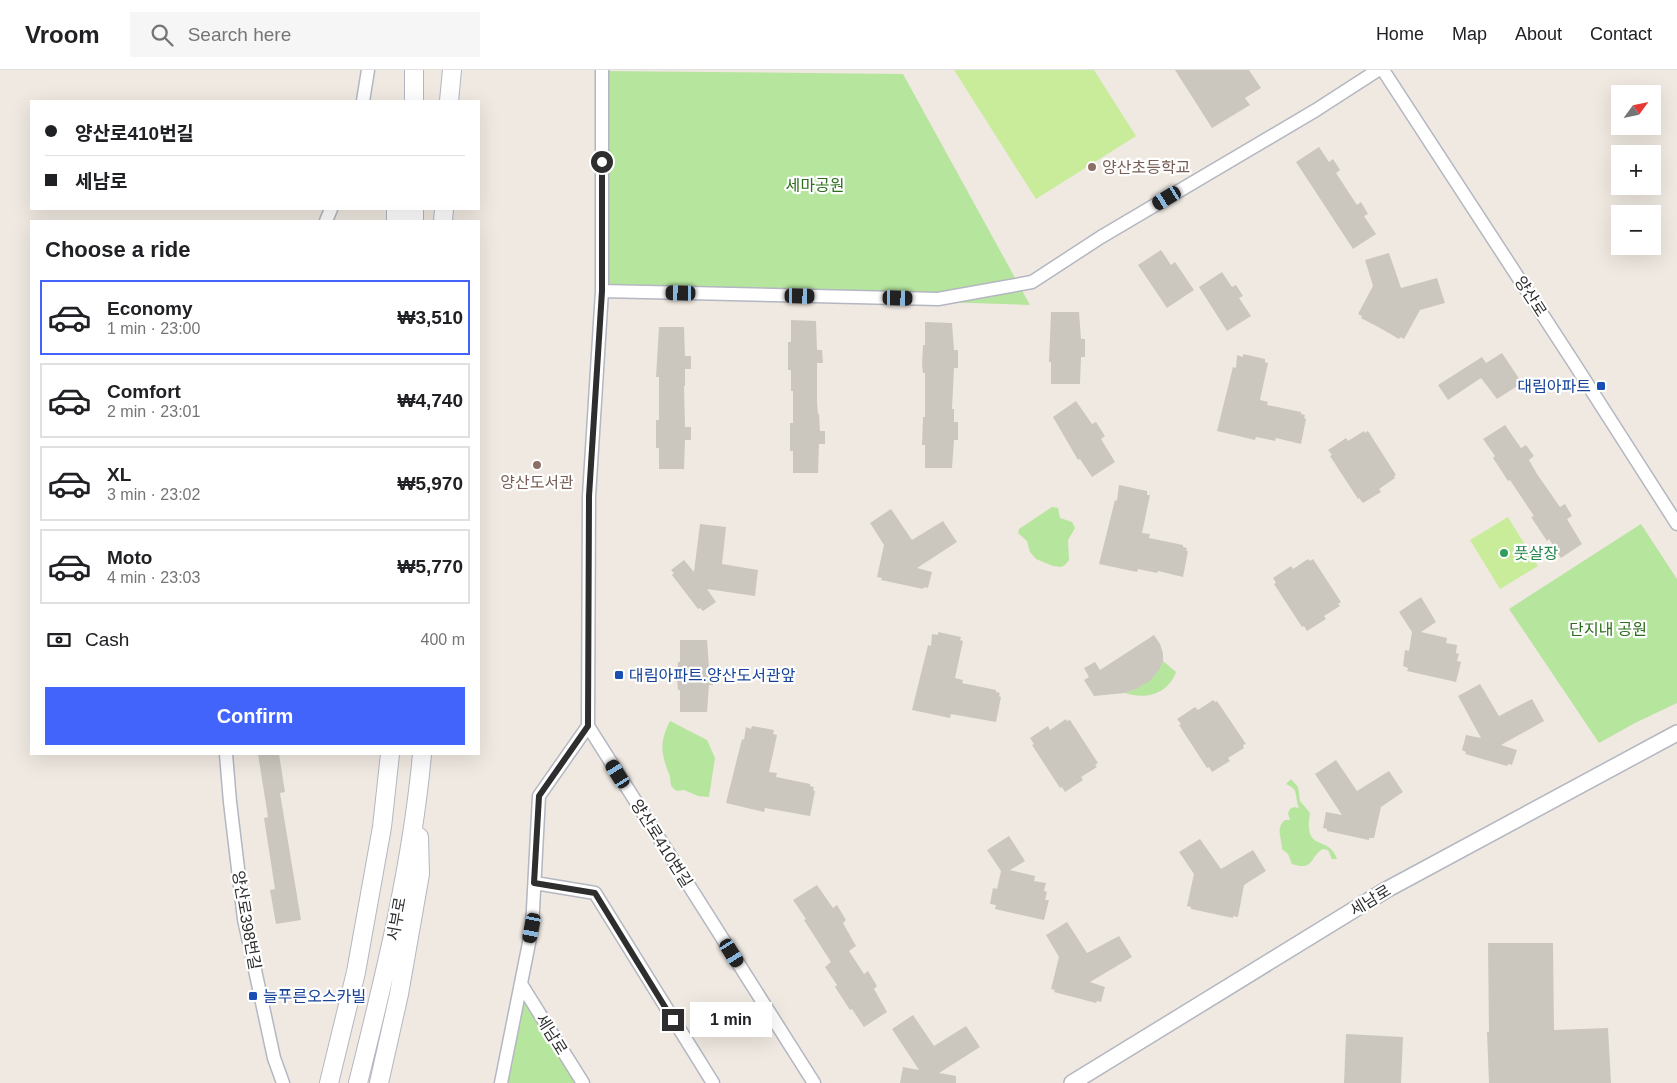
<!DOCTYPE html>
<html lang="en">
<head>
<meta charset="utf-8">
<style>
	:root { --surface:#fff; --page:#f6f6f6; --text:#202124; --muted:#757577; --line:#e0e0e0; --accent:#4264fb }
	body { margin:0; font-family:Arial,"Noto Sans KR",sans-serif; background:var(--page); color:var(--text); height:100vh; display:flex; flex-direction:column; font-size:19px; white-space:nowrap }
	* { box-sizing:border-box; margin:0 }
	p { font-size:16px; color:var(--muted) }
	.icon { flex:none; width:28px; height:28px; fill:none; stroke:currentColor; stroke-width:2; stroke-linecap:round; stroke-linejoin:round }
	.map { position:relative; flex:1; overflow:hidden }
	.side { position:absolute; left:30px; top:150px; width:450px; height:535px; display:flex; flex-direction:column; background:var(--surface); border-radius:0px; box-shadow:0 5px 20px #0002 }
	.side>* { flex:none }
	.banner { position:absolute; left:30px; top:30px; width:450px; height:110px; border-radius:0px; box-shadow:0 5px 20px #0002; display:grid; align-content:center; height:110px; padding:0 15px; background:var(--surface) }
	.needle { width:32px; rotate:57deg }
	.buttons { position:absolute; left:1611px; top:15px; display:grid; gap:10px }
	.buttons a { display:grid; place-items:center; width:50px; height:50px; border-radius:0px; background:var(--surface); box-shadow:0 5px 20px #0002; font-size:25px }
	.end { position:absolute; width:22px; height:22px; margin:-11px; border:6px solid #2e2e2e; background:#fff; box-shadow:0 0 0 2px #fff }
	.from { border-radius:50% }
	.bubble { position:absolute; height:35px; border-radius:0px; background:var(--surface); box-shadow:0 5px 20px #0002; font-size:16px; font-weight:600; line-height:35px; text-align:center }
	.car { position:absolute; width:15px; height:30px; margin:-15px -8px; border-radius:6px; box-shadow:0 0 4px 1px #0007; background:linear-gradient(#222 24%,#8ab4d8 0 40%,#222 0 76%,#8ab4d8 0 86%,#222 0) }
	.banner b { display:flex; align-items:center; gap:18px; height:48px; font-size:19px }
	.banner b+b { border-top:1px solid var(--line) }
	.banner i { width:12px; height:12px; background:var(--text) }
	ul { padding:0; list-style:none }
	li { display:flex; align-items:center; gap:15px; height:75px; margin:0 10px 8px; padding:0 5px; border:2px solid var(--line); border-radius:0px }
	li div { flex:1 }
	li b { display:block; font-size:19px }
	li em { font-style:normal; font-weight:600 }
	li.on { border-color:var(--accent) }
	li>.icon { width:45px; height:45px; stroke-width:1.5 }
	h2 { padding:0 15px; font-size:22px; line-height:60px }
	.pay { display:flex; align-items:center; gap:12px; height:55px; padding:0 15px; font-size:19px }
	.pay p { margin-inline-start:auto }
	.button { display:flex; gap:10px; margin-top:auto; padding:10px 15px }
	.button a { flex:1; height:58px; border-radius:0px; background:var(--accent); color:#fff; font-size:20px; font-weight:600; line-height:58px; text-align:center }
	header { display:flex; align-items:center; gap:30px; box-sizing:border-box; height:70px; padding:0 25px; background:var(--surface); border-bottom:1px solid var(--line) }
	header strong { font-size:24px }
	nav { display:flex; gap:28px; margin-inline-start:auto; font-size:18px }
	.search { width:350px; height:45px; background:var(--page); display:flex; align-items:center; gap:12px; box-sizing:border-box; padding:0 18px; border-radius:0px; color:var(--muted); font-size:19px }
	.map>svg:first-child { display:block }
	.green { fill:#b6e59e }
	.pitch { fill:#c9ec9a }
	.building { fill:#cbc7bf }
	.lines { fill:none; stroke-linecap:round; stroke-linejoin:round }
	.minor-casing { stroke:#b4b7c1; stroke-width:15 }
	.tertiary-casing { stroke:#b4b7c1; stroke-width:18 }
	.secondary-casing { stroke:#b4b7c1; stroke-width:20 }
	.minor { stroke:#fff; stroke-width:12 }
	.tertiary { stroke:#fff; stroke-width:15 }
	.secondary { stroke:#fff; stroke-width:18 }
	.route { stroke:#2e2e2e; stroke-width:6 }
	.education-dot { fill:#8d6e63; stroke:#fff; stroke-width:2 }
	.transit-dot { fill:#1a4fb4; stroke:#fff; stroke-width:2 }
	.leisure-dot { fill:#2e9e5b; stroke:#fff; stroke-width:2 }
	.labels { text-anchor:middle; stroke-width:4.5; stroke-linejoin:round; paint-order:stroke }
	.education-label { font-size:16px; fill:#785e54; stroke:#fff; text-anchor:start }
	.park-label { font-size:16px; fill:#2c6e1b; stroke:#fff }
	.street-label { font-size:16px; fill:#2e2e2e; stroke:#fff }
	.transit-label { font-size:16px; fill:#164399; stroke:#fff; text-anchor:start }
	.leisure-label { font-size:16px; fill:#27864d; stroke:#fff; text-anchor:start }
</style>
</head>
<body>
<header>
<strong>Vroom</strong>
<div class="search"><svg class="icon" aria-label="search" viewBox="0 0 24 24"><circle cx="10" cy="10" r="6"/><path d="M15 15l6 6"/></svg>Search here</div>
<nav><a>Home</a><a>Map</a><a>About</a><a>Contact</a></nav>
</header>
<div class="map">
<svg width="1677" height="1013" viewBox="0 0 1677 1013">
	<rect width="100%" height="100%" fill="#efe9e1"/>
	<path class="green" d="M602,1L903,4L1030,235L602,221Z
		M1052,437L1058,438L1060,448L1072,452L1075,458L1068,470L1069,490L1065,495L1061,497L1053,496L1036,489L1030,482L1027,471L1018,463L1019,459Z
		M1641,454L1677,509V633L1635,653L1599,673L1509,539Z
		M1163,591L1176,602C1168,624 1146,630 1125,623C1143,617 1155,609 1163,591Z
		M670,651L707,670L715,688L709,727L698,726L684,720L677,721C668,716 672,712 669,704C661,683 659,673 670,651Z
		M1291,709L1298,717L1300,731L1310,743C1303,784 1329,764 1337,789H1332L1328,780L1323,779C1310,785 1315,802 1292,794L1288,784L1282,779C1282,769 1275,758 1285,750H1290L1288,743L1290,739L1294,737L1299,738C1294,726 1300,720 1286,714Z
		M521,914L583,1013H501Z"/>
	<path class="pitch" d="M954,0H1094L1136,66L1036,129Z
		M1508,447L1538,496L1500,519L1470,470Z"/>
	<path class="building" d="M1175,0H1249L1261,18L1245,28L1250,35L1212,58Z
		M1319,77L1329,92L1333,89L1340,100L1336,103L1357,135L1361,132L1368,144L1364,146L1376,164L1353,179L1296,92Z
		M1161,180L1171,195L1175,192L1194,220L1167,238L1138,195Z
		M1389,183L1401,218L1437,208L1445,233L1420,240L1404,269L1400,267L1399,269L1380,258L1361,248L1362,246L1358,244L1373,216L1365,190Z
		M1222,202L1232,217L1236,215L1243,226L1239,228L1251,246L1227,261L1199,217Z
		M1051,242H1079L1081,269H1085V287H1081L1080,314H1051V292H1049Z
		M791,250L816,251L817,280H822L823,293H817V332L818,344H819L820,361H825V374H819L818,403H793V381H790V353H793V321H791V300H788V272H791Z
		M925,252L952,253L954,280H958V298H954L952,339H954V352H958V370H954L952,398H925V375H922L923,347H925V303H923L922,295L923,275H925Z
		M659,257H684L685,286H691V299H685V316H684L685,357H691V370H685L684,399H659V378H656V350H659V307H656Z
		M1502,283L1522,313L1497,329L1481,308L1448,330L1438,315L1482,287L1486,293Z
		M1243,284L1265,289V292L1268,293L1260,330L1268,332L1267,335L1301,342V344L1305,345L1304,348L1306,349L1301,374L1276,368L1275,371L1256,367L1255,370L1217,361L1233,297L1236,298L1237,285L1243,287Z
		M1076,331L1092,354L1096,352L1105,366L1101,369L1115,392L1092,407L1080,389L1078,390L1053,347Z
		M1505,355L1521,378L1526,375L1534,386L1529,390L1537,404L1560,437L1565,434L1572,446L1567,449L1582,474L1561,488L1549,469L1547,471L1531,447L1534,446L1510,410L1508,411L1493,388L1495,386L1483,369Z
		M1364,361L1365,363L1368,361L1396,405L1394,406L1395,408L1379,419L1381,422L1363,433L1359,428L1358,429L1330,386L1332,385L1328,380L1346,368L1348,371Z
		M1119,415L1147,421V425H1150L1142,463L1150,464L1149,468L1183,475V477L1187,478L1186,481H1188L1183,507L1158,501L1157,503L1138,499L1137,502L1099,494L1115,430L1117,431Z
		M891,439L912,470L943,451L957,472L917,498L932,502L928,518L924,517L923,519L881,510L882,508L877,507L884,475L870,453Z
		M700,454L726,457L722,494L758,500L755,526L707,519L716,532L703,541L700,538L698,539L672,505L674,503L671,500L684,490L694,502Z
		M1308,489L1310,491L1313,489L1341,532L1338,534L1340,536L1324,546L1326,549L1307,561L1304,556L1302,557L1274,514L1276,513L1273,508L1291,496L1293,499Z
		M1421,527L1436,552L1421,562L1447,568L1446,573L1457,575L1456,583L1459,584L1457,591L1461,592L1456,612L1407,601L1408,598L1403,596L1405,580L1409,581L1412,562L1399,542Z
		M938,562L961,567L960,570L963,571L955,608L963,610L962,613L996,620V622L1000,623L999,626L1001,627L996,652L951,644L950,648L912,640L928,575L931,576L932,564L938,565Z
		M1154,565L1160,574L1163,583V591L1159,600L1150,611L1136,619L1125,623L1094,626L1084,610L1089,607L1084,598L1095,592L1100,600Z
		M680,570H707L709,597H713V615H709L707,642H680V620H678L677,608L678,592H680Z
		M1480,614L1499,646L1532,629L1544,651L1501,675L1517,680L1512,695L1508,694L1507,696L1465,684L1466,682L1462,680L1466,665L1481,668L1458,626Z
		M1213,630L1215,632L1217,631L1246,674L1243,675L1244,678L1228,688L1230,691L1212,702L1209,697L1207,698L1179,655L1181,654L1177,649L1195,637L1198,640Z
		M1066,649L1067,651L1070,650L1098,693L1095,695L1097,697L1081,707L1083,710L1065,722L1062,717L1060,718L1032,675L1034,674L1030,668L1048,656L1050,660Z
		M752,656L774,660L773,664L777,665L769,702L777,703L776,707L810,714V716L814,717L813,720L815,721L810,746L765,738L764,742L726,733L742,669L744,670L746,657L751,659Z
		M258,684H279L285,722L280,723L301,850L276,854L270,820L275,819L264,748L268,747Z
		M1336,690L1357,721L1389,701L1403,722L1381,737L1374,768H1369V770L1327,761V759L1323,758L1326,742L1342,745L1315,704Z
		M1009,766L1025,791L1010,800L1035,806L1034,811L1046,813L1044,821L1047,822L1045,830H1049L1044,850L995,839L996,835L990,834L993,818L997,819L1001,801L987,780Z
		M1200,769L1221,799L1253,780L1266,801L1244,815L1238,847L1233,846V848L1191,839V837L1187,836L1194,804L1179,782Z
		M817,815L833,838L837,835L846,850L843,853L856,876L849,881L864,904L868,901L877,916L874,919L887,942L864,957L852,939L850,940L835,917L837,915L825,897L831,892L804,850L806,849L793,830Z
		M1067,852L1087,883L1119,866L1132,887L1090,912L1105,917L1101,932L1097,931L1096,933L1054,922L1055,920L1051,919L1059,887L1046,865Z
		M1488,873H1553L1554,960L1608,958L1611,1013H1489L1487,962H1489Z
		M913,945L934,976L966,956L980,977L939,1003L956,1006V1013H900L903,997L919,1000L892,959Z
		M1346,964L1403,967L1401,1013H1344Z"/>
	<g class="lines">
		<defs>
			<path id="minor" d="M602,0V221L589,426L588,656L814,1013
				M1383,0L1572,290L1677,454
				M363,31L368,0
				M326,151L331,139
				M602,221L938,229L1032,212L1101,167L1316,40L1378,0
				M226,684L230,732L244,849L274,988L283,1013
				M535,813L595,823L713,1013
				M521,914L583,1013
				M501,1013L532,858L539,726L588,656"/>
			<path id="tertiary" d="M1072,1013L1386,820L1677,663"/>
			<path id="secondary" d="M414,0V31
				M449,31L452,0
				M396,139V151
				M414,139V151
				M443,151L444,139
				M329,1013L356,902L382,757L390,684
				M358,1013C385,905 412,795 422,684
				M379,1013L399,924L420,804L419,767"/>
		</defs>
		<use href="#minor" class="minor-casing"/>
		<use href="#tertiary" class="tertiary-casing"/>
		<use href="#secondary" class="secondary-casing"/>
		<use href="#minor" class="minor"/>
		<use href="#tertiary" class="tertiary"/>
		<use href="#secondary" class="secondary"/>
	</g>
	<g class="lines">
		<path class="route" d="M602,92V221L589,426L588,656L539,726L534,813L595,823L673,950"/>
	</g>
	<g class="education-dot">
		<circle cx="1092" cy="97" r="5"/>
		<circle cx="537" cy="395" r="5"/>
	</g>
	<g class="transit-dot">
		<rect x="1596" y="311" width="10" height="10" rx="2.5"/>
		<rect x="614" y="600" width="10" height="10" rx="2.5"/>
		<rect x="248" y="921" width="10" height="10" rx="2.5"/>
	</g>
	<circle class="leisure-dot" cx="1504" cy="483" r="5"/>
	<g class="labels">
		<g class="education-label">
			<text x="1102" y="103">양산초등학교</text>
			<text x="537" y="418" text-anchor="middle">양산도서관</text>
		</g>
		<g class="park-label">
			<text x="815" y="121">세마공원</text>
			<text x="1608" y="565">단지내 공원</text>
		</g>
		<g class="street-label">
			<text transform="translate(1531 226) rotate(57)" y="6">양산로</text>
			<text transform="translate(662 773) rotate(58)" y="6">양산로410번길</text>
			<text transform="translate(1370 830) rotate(-31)" y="6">세남로</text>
			<text transform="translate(396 849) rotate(-80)" y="6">서부로</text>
			<text transform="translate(247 850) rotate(80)" y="6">양산로398번길</text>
			<text transform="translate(552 964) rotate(58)" y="6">세남로</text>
		</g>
		<g class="transit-label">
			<text x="1591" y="322" text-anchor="end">대림아파트</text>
			<text x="629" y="611">대림아파트.양산도서관앞</text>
			<text x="263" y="932">늘푸른오스카빌</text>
		</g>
		<g class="leisure-label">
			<text x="1514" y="489">풋살장</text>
		</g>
	</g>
</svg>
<div class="buttons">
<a><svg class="needle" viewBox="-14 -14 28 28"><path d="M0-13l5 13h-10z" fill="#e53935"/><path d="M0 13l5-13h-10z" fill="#757577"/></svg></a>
<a>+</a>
<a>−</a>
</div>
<i class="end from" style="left:602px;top:92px"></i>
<i class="end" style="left:673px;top:950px"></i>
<div class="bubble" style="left:690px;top:932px;width:82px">1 min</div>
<i class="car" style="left:1167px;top:128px;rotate:239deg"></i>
<i class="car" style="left:681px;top:223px;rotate:271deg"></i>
<i class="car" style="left:800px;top:226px;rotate:91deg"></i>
<i class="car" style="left:898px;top:228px;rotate:91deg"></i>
<i class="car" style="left:618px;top:704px;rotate:328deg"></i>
<i class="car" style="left:532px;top:858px;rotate:191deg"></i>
<i class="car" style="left:732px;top:883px;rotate:148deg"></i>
<div class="banner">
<b><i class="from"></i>양산로410번길</b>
<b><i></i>세남로</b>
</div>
<section class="side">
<h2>Choose a ride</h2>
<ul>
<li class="on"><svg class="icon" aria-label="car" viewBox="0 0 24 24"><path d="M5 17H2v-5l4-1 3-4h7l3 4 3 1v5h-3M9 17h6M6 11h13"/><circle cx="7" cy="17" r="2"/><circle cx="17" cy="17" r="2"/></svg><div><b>Economy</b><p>1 min · 23:00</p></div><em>₩3,510</em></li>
<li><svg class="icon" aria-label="car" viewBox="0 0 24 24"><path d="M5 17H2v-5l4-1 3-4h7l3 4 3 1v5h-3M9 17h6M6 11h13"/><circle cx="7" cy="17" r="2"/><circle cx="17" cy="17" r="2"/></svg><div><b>Comfort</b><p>2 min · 23:01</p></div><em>₩4,740</em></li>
<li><svg class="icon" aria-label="car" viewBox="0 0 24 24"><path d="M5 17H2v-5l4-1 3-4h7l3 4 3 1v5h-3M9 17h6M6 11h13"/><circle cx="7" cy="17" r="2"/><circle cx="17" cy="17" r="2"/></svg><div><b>XL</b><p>3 min · 23:02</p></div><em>₩5,970</em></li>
<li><svg class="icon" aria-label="car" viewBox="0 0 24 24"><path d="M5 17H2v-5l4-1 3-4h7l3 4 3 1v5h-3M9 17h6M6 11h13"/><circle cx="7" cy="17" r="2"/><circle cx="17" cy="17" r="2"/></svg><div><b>Moto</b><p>4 min · 23:03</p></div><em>₩5,770</em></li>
</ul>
<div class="pay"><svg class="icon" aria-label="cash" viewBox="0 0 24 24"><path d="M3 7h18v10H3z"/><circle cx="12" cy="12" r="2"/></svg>Cash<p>400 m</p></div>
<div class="button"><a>Confirm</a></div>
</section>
</div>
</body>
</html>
